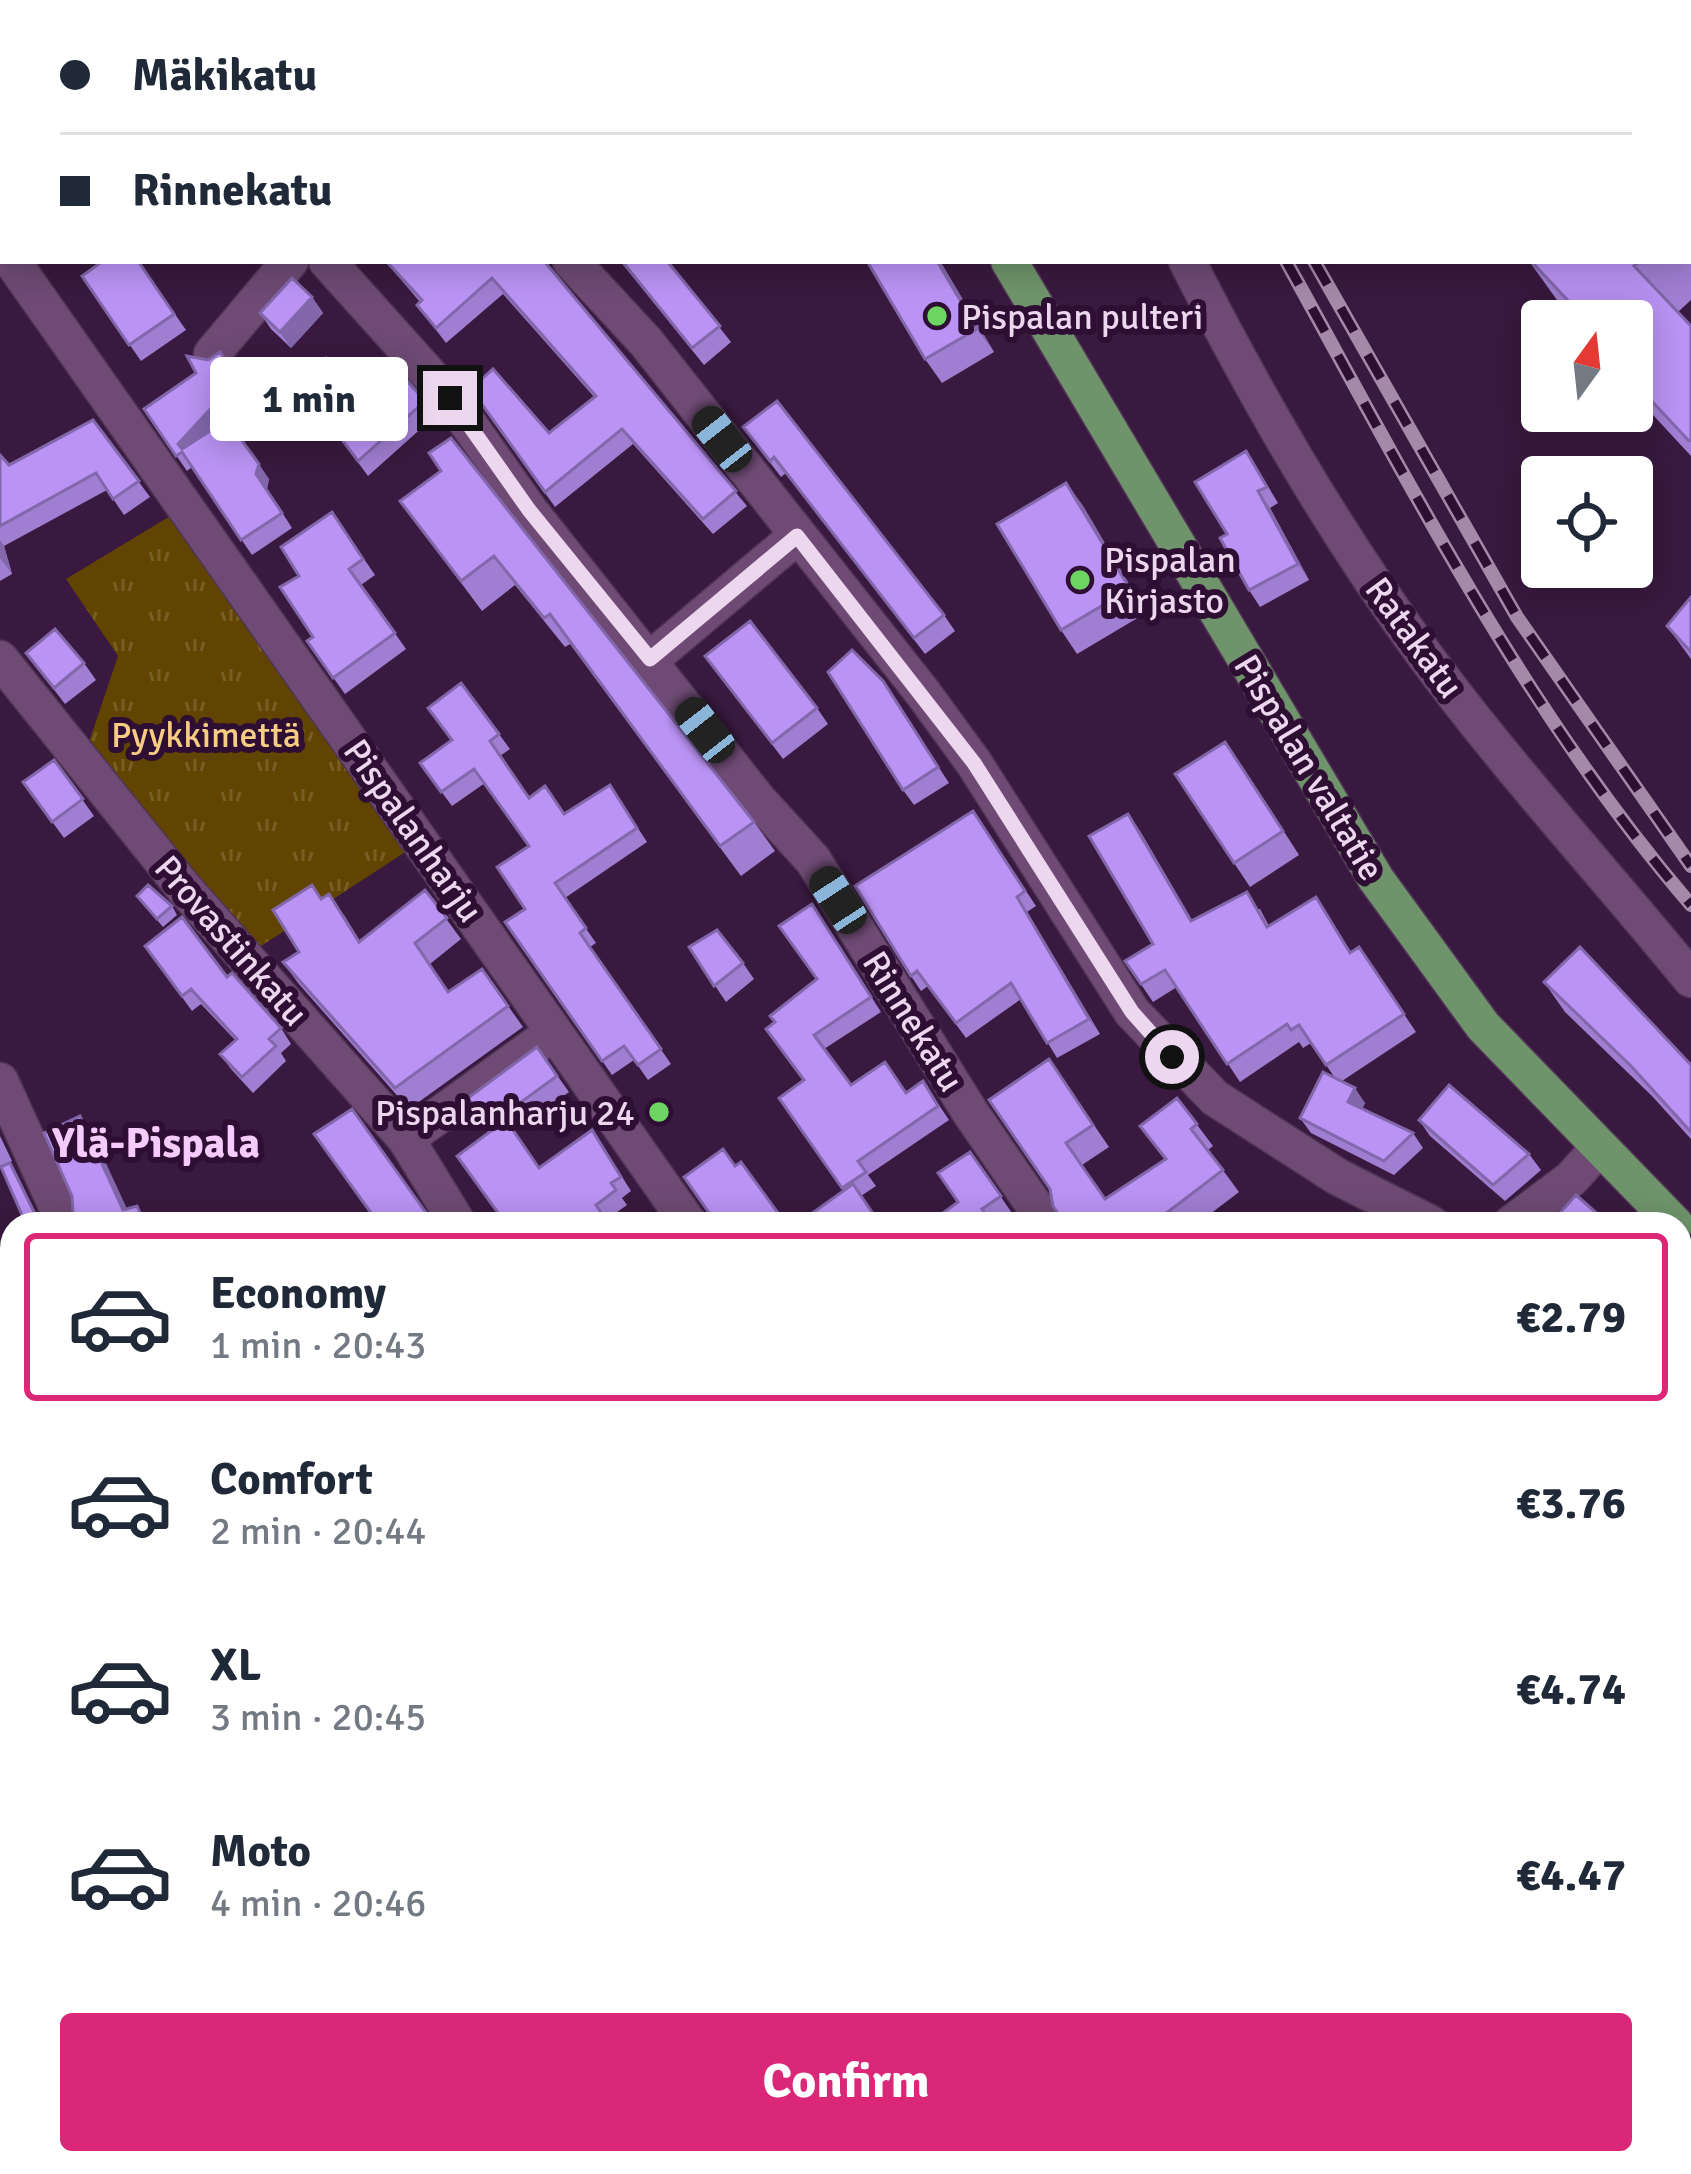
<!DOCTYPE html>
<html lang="en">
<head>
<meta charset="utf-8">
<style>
	:root { --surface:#fff; --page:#f2f2f3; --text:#1f2937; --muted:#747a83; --line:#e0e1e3; --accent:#db2777 }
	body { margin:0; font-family:Signika,sans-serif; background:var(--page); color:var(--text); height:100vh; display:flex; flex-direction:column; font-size:45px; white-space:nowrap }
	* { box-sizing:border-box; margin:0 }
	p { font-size:39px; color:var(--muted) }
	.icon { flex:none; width:66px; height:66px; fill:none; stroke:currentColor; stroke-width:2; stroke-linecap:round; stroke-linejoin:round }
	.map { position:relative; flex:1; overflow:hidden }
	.side { position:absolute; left:0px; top:1212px; width:1692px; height:963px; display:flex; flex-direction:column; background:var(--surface); border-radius:36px 36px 0 0; box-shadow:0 6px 30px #0003 }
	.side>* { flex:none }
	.guide { position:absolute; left:0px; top:0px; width:1692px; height:264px; box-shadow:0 6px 30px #0003; display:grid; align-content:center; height:264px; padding:0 60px; background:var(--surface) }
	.needle { width:78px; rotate:15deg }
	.fabs { position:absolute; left:1521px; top:300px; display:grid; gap:24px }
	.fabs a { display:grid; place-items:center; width:132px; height:132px; border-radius:12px; background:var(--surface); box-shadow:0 6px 30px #0003; font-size:60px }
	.end { position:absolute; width:54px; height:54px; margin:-27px; border:15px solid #ecd7ef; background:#111; box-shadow:0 0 0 6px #111 }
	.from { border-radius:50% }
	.bubble { position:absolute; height:84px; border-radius:12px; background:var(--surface); box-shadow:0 6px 30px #0003; font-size:39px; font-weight:700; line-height:84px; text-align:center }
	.car { position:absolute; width:36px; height:72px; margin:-36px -18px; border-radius:15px; box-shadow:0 0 9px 3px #0007; background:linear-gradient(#222 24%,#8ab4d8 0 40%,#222 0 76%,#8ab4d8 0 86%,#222 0) }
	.guide b { display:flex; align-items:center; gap:42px; height:114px; font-size:45px }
	.guide b+b { border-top:3px solid var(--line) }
	.guide i { width:30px; height:30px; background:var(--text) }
	ul { padding:21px 0 0; list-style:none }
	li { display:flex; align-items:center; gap:36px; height:168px; margin:0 24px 18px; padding:0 36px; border:6px solid transparent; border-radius:12px }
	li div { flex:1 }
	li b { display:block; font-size:45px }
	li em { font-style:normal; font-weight:700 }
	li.selected { border-color:var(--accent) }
	li>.icon { width:108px; height:108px; stroke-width:1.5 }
	.action { display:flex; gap:24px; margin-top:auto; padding:24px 60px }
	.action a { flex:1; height:138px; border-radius:12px; background:var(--accent); color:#fff; font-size:48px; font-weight:700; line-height:138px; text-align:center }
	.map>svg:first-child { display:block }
	.grass { fill:url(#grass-tufts) }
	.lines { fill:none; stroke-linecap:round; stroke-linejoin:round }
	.minor-casing { stroke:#503455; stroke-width:39 }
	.major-casing { stroke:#503455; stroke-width:39 }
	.minor { stroke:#6e4a74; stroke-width:36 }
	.major { stroke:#6f946b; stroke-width:36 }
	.rail-casing { stroke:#a48aa8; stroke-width:14 }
	.rail { stroke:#2f0e34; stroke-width:9; stroke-dasharray:27; stroke-linecap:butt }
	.wall { fill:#a07ed2 }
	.shaded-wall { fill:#8267ab }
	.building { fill:#ba93f4; stroke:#8267ab; stroke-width:3 }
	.route { stroke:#ecd7ef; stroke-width:15 }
	.poi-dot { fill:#6dd361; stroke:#2f0e34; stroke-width:4.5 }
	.labels { text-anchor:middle; stroke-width:12; stroke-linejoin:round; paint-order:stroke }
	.poi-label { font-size:36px; fill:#ecd7ef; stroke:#2f0e34; text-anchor:start }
	.street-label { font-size:36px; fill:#ecd7ef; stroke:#2f0e34 }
	.park-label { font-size:36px; fill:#f6cd83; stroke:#2f0e34 }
	.quarter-label { font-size:42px; font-weight:bold; fill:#f4cbfb; stroke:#2f0e34 }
</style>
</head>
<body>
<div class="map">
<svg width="1691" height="2174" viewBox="0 0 1691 2174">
	<defs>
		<pattern id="grass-tufts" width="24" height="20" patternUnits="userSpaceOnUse" patternTransform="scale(3)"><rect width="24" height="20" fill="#604400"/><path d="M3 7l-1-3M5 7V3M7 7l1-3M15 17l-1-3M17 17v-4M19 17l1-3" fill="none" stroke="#775e26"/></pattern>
	</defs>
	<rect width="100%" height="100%" fill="#39193f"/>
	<path class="grass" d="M172,515L410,849L255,950L88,745L118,656L66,579Z"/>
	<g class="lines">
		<defs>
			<path id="minor" d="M77,0L79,3
				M331,0L334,3
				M1030,0L1032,3
				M523,3L526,0
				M12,261L689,1224
				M327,261L450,398L529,510L759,801L813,860L970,1112L1047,1224
				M571,261L646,342L923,693L974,763L1132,1012L1215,1098L1338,1177L1431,1224
				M1187,261C1257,398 1332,529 1423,653C1507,767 1602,870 1691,979
				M212,354L290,261
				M0,659L183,887L406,1139L458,1224
				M651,659L797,536
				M0,1081L65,1224
				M406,1139L554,1032
				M1511,1224L1571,1179L1599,1148
				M1680,1546L1691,1559
				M0,1554L12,1547
				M0,1914L12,1940
				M1680,2011L1691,2029
				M0,2124L12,2115
				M115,2163L120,2174
				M589,2163L596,2174
				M1117,2163L1127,2174
				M1358,2163L1366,2174"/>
			<path id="major" d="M803,0L806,3
				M1009,261L1376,879L1483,1026L1675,1224"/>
		</defs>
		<use href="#minor" class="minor-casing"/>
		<use href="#major" class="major-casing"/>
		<use href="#minor" class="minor"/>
		<use href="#major" class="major"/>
		<defs>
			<path id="rail" d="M1127,0L1129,3
				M1157,0L1159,3
				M1286,261C1408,481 1526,713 1691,905
				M1314,261L1517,617L1691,866"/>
		</defs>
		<use href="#rail" class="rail-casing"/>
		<use href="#rail" class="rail"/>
	</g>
	<path class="wall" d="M1295,0H1385L1386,2L1297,3Z
		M1691,108V300L1678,312L1691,326V456L1653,415L1632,385V321H1575L1562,307L1529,261H1689V110Z
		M138,261L186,330L141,361L82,276Z
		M385,261H544L747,506L713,534L633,444L555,507L471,389L549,433L595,398L503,294L446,343L417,305L420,302Z
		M620,261H667L731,342L704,365Z
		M867,261H940L994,352L942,383L925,359Z
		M312,297L323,313L291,348L271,329L260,313Z
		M336,372L360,412L425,401L435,416L368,476L295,377Z
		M249,394L220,425L269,479L267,489L292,528L252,555L192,467L187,471L144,409Z
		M93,420L150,497L124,515L107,490L4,546L12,574L0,581V455L9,465Z
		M743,427L944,615L955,631L925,654L786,473L781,477Z
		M1257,468L1278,503L1270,508L1309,580L1260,607L1249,590L1227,534Z
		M441,471L754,822L775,851L741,876L570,644L565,647L515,585L482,611L400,501Z
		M1066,483L1083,506L1146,613L1077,654L1061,630Z
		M332,512L375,575L361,585L406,649L345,694L307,641L313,637L299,576Z
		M1691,597V659L1667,626Z
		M26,653L84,663L96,680L65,704Z
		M705,656L817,708L828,724L783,759Z
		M883,681L949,783L914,805L903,790Z
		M461,683L510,749L500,756L529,798L564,814L610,785L647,842L565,898L596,943L590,947L671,1064L648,1080L634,1060L612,1075L505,922L525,909L529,846L485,783L452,806L420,763L452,740Z
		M54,760L94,816L64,838L23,782Z
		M1242,766L1299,855L1250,887L1234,863Z
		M973,811L1036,906L1027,912L1100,1034L1057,1058L1021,999L966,1038L928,986L921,991L911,976Z
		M1128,814L1140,831L1192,920L1260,909L1269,926L1316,897L1351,952L1359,947L1416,1032L1342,1081L1365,1103L1362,1109L1413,1133L1423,1148L1394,1175L1311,1133L1300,1118L1335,1078L1311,1043L1303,1048L1299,1042L1240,1082L1177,987L1153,1002L1125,961L1153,944Z
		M425,890L461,939L430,964L449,992L482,969L523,1027L409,1109L298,983L283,962L299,952L322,899L344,915L360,941Z
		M137,896L172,906L177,915L163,927Z
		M812,904L881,1012L824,1049L851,1085L906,1093L923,1081L949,1120L868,1175L876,1186L861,1196L844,1191L779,1098L804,1081L775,1022L817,979Z
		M145,946L227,977L281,1028L291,1044L281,1053L286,1061L253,1093L231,1069L220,1054L235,1040L201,1004L192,1011Z
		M689,947L743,963L754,979L726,1002Z
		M1544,982L1691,1065V1139L1652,1096L1565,1012Z
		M537,1047L569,1092L514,1131L540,1168L602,1145L631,1191L622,1198L627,1205L606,1220L491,1131L468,1098Z
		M1049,1059L1109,1147L1082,1165L1105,1199L1165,1160L1140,1126L1177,1098L1213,1146L1208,1150L1239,1192L1197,1224H1065Z
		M1419,1120L1529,1154L1541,1170L1505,1201L1430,1136Z
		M0,1136L12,1161L0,1166Z
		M970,1152L1012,1213L995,1224H928L958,1202Z
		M12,1287V1378L4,1367Z
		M1680,1359L1691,1371V1421L1680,1430Z
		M12,1404V1508L0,1514V1410Z
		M0,1586L12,1604V1622L0,1630Z
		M1691,1729V1962L1680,1970V1779L1687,1774Z
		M12,1926V1995L0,2001V1935L6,1936Z
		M0,2052L12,2068V2087L0,2095Z
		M1691,2093V2174H1679L1671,2163H1680Z
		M654,2163H722L710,2174H663Z
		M968,2163H1051L1055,2169L1049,2174H979Z
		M1422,2163H1549L1540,2169L1542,2174H1407Z"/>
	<path class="shaded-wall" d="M937,261H940L994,352L977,329Z
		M312,297L323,313L291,348L280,332Z
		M220,352L249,394L188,459L178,444Z
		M259,464L269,479L267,489L292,528L256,474Z
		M1066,483L1083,506L1146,613L1130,589Z
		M1258,491L1270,508L1309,580L1298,564Z
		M0,540L4,546L12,574L0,558Z
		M1128,814L1140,831L1203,939L1191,921Z
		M1017,897L1027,912L1100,1034L1089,1019Z
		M1355,1088L1365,1103L1358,1117L1348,1102Z
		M80,1116L93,1135L134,1224L123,1210Z
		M1526,2163H1536L1542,2174H1534Z"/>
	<path class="building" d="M21,0H51L54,3H17Z
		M86,0H272L275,3H81Z
		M377,0H428L429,2L373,3Z
		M635,0H724L727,3H638Z
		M1296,0H1361L1356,3H1298Z
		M1691,108V214L1689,216V110Z
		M0,121L3,126V183L0,179Z
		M103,261H138L174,314L129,345L82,276Z
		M386,261H544L736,491L703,519L622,429L545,492L471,389L493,369L549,433L596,396L492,278L436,328L417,305L422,300Z
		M622,261H667L720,326L692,348Z
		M867,261H937L977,329L925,359Z
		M1531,261H1640L1634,266L1691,326V440L1689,441L1632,380V321H1587Z
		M292,278L312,297L280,332L260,313Z
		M220,352L238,379L178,444L182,449L227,420L259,464L256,474L282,513L241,540L182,452L176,456L144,409L196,373L187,356L208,360Z
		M326,358L359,413L401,374L425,401L358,461L295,377Z
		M777,401L944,615L914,638L774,457L770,461L743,427Z
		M93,420L139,481L113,499L96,473L0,526V455L9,465Z
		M451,438L754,822L720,846L550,614L544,618L494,556L461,581L400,501L441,471L429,453Z
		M1246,451L1267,487L1258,491L1298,564L1249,590L1220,538L1227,534L1195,482Z
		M1066,483L1130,589L1061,630L997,524Z
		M332,512L363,559L349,569L395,633L333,678L307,641L313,637L280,587L299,576L281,547Z
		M1691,597V652L1667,626Z
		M750,621L817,708L772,743L705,656Z
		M55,629L84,663L54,688L26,653Z
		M852,650L883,681L938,767L903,790L828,672Z
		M461,683L499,734L490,741L529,798L545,786L564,814L610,785L637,828L555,883L586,928L580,933L661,1049L638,1065L624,1046L602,1061L505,922L525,909L497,867L529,846L474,769L441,792L420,763L452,740L428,708Z
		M1225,742L1283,831L1234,863L1175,774Z
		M54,760L83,799L52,822L23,782Z
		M973,811L1025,891L1017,897L1089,1019L1047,1043L1011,983L956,1023L917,971L911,976L855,886Z
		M1128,814L1191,921L1247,892L1267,927L1316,897L1350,953L1359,947L1404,1014L1326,1065L1299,1025L1291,1030L1287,1024L1227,1064L1165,970L1141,984L1125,961L1153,944L1089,836Z
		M148,885L172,906L157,919L137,896Z
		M312,885L321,899L329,894L359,942L425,890L447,918L415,943L448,992L482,969L508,1006L395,1088L283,962L299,952L273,910Z
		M812,904L871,997L814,1035L851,1085L885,1062L906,1093L923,1081L938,1106L858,1161L866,1172L842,1188L779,1098L804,1080L766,1029L775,1022L770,1016L817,979L779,926Z
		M182,917L227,977L232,973L281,1028L269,1039L276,1046L242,1077L220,1054L237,1039L191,989L182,996L145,946Z
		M717,930L743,963L714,986L689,947Z
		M1580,947L1691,1065V1132L1631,1066L1544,982Z
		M537,1047L557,1076L488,1126L468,1098Z
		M1049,1059L1093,1125L1066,1143L1105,1199L1166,1159L1140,1126L1177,1098L1197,1124L1191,1129L1223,1170L1152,1224H1065L1053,1206L1050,1189L989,1100Z
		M1323,1072L1355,1088L1348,1102L1413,1133L1384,1161L1300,1118Z
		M1449,1085L1529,1154L1493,1185L1419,1120Z
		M352,1109L434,1224H379L314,1134Z
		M80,1116L123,1210L137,1206L145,1224H78L73,1213L72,1196L44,1133Z
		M506,1120L539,1168L592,1130L621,1177L611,1183L616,1190L596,1205L609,1224H506L457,1156Z
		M723,1149L735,1166L741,1162L786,1224H717L684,1177Z
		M970,1152L1001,1196L982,1209L992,1224H928L958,1202L938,1173Z
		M10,1163L40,1224H26L1,1167Z
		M853,1184L880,1224H797Z
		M1576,1195L1609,1224H1550Z
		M12,1287V1363L4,1367L0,1357V1292Z
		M1680,1359L1691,1371V1389L1680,1398Z
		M12,1404V1498L6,1486L0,1489V1410Z
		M1680,1571L1691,1582V1661L1680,1645Z
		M0,1587L9,1600L0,1606Z
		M12,1713V1766L0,1741V1719Z
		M1691,1729V1896L1680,1905V1779L1687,1774L1680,1765V1737Z
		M12,1881V1902L5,1884Z
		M1680,1907L1691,1922V1931L1680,1939Z
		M12,1926V1962L0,1968V1936H6Z
		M0,2052L10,2065L0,2071Z
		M1680,2079L1691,2093V2163L1679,2172L1672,2163H1680Z
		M497,2163H554L561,2174H505Z
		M656,2163H693L682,2174H667Z
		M728,2163H784L791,2174H735Z
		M972,2163H1034L1022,2174H983Z
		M1248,2163H1323L1331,2174H1256Z
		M1422,2163H1479L1461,2174H1407Z"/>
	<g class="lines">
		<path class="route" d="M450,398L529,510L650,659L797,536L974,763L1132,1012L1172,1057"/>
	</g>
	<g class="poi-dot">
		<circle cx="937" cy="316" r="12"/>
		<circle cx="1080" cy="580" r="12"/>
		<circle cx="659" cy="1112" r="12"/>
	</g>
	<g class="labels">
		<g class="poi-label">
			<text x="961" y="329">Pispalan pulteri</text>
			<text x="1104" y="572">Pispalan<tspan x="1104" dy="41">Kirjasto</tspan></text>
			<text x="635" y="1125" text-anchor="end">Pispalanharju 24</text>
		</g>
		<g class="street-label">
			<text transform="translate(1415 637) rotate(54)" y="13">Ratakatu</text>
			<text transform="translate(1310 767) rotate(59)" y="13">Pispalan valtatie</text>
			<text transform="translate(414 830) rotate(55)" y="13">Pispalanharju</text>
			<text transform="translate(232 940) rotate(49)" y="13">Provastinkatu</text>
			<text transform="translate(914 1021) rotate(58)" y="13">Rinnekatu</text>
		</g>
		<g class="park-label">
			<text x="206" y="747">Pyykkimettä</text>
		</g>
		<g class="quarter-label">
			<text x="156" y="1157">Ylä-Pispala</text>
		</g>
	</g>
</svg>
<div class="fabs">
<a><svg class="needle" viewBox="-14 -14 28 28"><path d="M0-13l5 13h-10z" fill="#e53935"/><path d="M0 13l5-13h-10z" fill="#747a83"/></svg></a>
<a><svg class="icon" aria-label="locate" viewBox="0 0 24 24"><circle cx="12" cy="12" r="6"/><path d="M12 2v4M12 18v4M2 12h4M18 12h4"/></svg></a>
</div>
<i class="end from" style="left:1172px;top:1057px"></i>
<i class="end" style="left:450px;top:398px"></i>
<div class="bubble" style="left:210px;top:357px;width:198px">1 min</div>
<i class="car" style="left:722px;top:439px;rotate:322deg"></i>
<i class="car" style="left:705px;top:730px;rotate:322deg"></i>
<i class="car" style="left:838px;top:900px;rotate:327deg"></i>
<div class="guide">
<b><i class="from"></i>Mäkikatu</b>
<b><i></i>Rinnekatu</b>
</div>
<section class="side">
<ul>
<li class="selected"><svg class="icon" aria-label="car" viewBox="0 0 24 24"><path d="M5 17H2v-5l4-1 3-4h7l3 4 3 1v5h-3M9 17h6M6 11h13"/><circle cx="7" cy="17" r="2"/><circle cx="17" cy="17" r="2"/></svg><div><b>Economy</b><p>1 min · 20:43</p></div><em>€2.79</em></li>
<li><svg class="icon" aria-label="car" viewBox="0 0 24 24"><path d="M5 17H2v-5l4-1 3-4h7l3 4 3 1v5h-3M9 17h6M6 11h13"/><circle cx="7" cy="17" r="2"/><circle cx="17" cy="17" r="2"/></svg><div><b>Comfort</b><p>2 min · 20:44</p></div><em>€3.76</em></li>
<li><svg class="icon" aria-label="car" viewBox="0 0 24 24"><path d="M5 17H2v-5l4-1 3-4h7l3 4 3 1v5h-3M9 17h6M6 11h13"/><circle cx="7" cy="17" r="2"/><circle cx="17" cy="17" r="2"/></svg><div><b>XL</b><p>3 min · 20:45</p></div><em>€4.74</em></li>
<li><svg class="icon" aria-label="car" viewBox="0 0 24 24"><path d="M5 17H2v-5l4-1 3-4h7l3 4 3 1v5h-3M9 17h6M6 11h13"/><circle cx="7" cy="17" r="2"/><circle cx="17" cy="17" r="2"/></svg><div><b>Moto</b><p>4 min · 20:46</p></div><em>€4.47</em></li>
</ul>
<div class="action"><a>Confirm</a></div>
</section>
</div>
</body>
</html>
